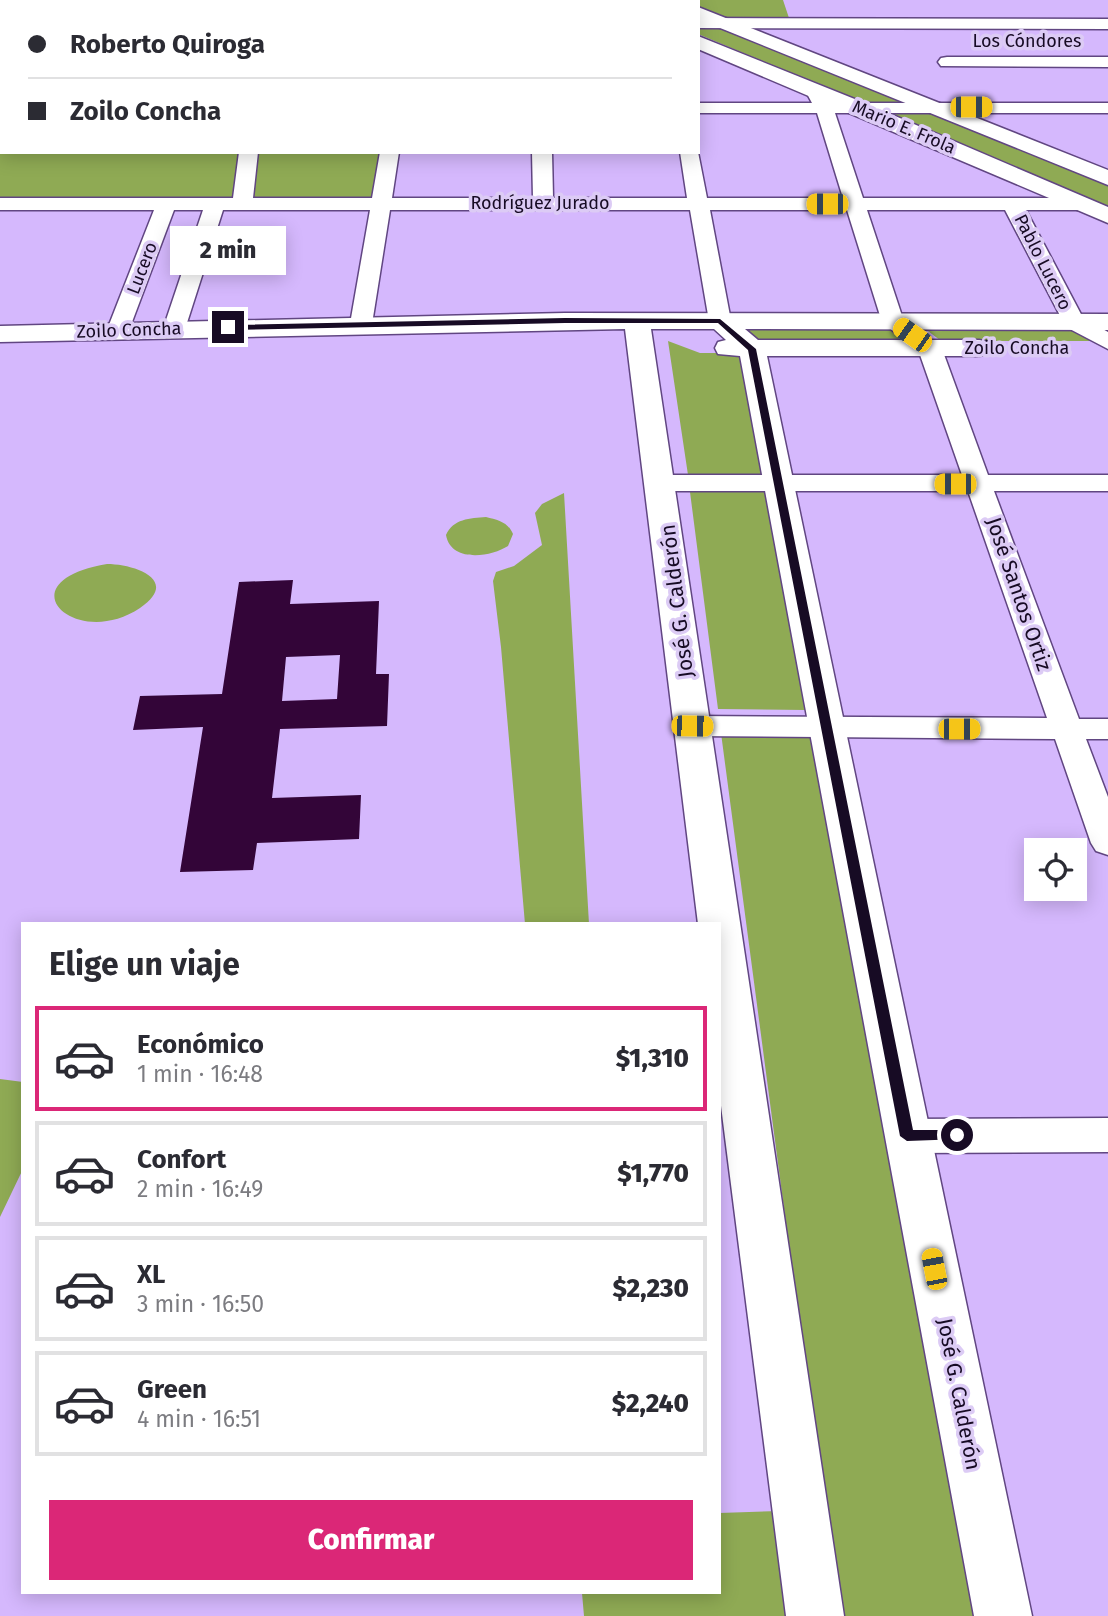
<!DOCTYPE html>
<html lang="es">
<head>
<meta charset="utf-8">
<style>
	:root { --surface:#fff; --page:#f2f2f3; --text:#2b2b33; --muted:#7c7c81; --line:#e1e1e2; --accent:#db2777 }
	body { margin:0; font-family:"Fira Sans",sans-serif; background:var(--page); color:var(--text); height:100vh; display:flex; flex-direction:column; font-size:26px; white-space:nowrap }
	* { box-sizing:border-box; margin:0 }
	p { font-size:23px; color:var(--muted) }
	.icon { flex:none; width:38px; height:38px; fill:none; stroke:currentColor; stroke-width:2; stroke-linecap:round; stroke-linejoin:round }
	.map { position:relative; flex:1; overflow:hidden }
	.drawer { position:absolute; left:21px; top:922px; width:700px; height:672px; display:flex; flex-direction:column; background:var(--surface); border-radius:0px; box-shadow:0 4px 18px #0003 }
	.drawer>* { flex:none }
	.guide { position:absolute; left:0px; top:0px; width:700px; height:154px; box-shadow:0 4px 18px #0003; display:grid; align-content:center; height:154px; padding:0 28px; background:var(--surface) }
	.fabs { position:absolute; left:1024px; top:838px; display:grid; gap:14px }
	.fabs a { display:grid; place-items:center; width:63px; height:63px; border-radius:0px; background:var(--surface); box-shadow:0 4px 18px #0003; font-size:35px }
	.end { position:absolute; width:32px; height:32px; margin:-16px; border:9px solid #170b24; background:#fff; box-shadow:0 0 0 4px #fff }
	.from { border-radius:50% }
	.bubble { position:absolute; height:49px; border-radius:0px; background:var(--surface); box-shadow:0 4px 18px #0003; font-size:23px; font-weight:800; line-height:49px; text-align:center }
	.car { position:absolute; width:21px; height:42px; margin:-21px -10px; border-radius:9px; box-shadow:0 0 5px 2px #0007; background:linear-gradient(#f5c518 24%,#345 0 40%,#f5c518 0 76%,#345 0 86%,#f5c518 0) }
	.guide b { display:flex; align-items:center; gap:24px; height:66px; font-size:26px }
	.guide b+b { border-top:2px solid var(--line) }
	.guide i { width:18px; height:18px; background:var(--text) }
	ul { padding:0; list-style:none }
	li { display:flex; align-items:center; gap:21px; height:105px; margin:0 14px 10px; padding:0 14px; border:4px solid var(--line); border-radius:0px }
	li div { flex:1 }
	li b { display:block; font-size:26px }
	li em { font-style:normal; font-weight:800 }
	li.active { border-color:var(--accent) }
	li>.icon { width:63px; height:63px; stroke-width:1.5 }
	h2 { padding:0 28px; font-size:32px; line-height:84px }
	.primary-button { display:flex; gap:14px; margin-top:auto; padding:14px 28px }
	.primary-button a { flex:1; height:80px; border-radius:0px; background:var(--accent); color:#fff; font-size:28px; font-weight:800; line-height:80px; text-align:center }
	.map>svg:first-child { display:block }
	.green { fill:#8faa54 }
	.building { fill:#330538; fill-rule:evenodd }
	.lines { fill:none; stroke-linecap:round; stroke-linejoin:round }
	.minor-casing { stroke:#614682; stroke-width:3 }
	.tertiary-casing { stroke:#614682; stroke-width:3 }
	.minor { fill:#fff; fill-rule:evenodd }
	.tertiary { fill:#fff; fill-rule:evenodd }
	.route { fill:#170b24 }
	.labels { text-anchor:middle; stroke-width:7; stroke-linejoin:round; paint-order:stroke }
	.far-street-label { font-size:18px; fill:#170b24; stroke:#dccbf5 }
	.street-label { font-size:21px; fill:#170b24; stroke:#dccbf5 }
</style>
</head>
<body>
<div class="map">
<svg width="1108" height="1616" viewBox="0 0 1108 1616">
	<rect width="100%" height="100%" fill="#d5b8fd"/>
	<path class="green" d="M680,0H783L789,18L784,21L728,19L698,8V2Z
		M698,26H722L914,104H864L698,34Z
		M0,108L2,152H380L371,200L0,199Z
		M879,110L930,111L1108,183V210Z
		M738,327H887L902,341L756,344Z
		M924,328H1074L1093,341H941Z
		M668,341L700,353H740L766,474L688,475Z
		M765,491L806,710L718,709L690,492Z
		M564,493L589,924H525L501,647L493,581L496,572L514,566L542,545L535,513L542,504Z
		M486,517C498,520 508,522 513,534L508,546C491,557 451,563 446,535C453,519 470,518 486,517Z
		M107,564C134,564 181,580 140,608C76,651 2,582 107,564Z
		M721,733L812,734L980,1616H838Z
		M0,1079L23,1082V1169L0,1217Z
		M780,1511L793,1616H584L582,1593L719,1592V1513Z"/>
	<path class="building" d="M293,580L290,604L379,601L376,674H389L387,726L280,729L272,798L361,795L359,839L257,843L253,870L180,872L203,727L133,730L140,696L222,694L239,582ZM340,655L337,699L282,701L286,657Z"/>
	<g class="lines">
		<defs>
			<path id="minor" d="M154,0H170L153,2Z
				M283,0H299V2H283Z
				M407,0H423V2H407Z
				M536,0H552V2H536Z
				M0,16H2V26H0Z
				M698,18L1108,19V29L698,28Z
				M947,57H1108V67L941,66L938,62L941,58Z
				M814,85L820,86L830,103H1108V113H835L863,198H1079L1086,200L1089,204L1086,208L1079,210H1026L1083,318L1108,332V349L1066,327L1005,210H867L903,319L942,349L988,475H1108V491H994L1079,719H1108V739H1086L1108,797V855L1096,851L1091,843L1055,739L692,736L681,733L676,726L681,719L692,716L1047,718L968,491H662L653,489L649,483L653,477L662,475H962L919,352L882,322L847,210H710L731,321L728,326H712L709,321L690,210H390L372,324L369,329H353L350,324L370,210H223L185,329L182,334H166L163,329L203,210H174L129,330L126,335H110L107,330L154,210H0V198H233L239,152H258L253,198H372L380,152H399L392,198H533L532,152H552L553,198H687L680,152H698L707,198H843L817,113H698V103H812L805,90Z
				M0,102H2V112H0Z
				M1108,1118V1152L907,1153L893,1148L887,1136L893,1124L907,1119Z"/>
			<path id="tertiary" d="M0,0H12L2,2L0,9Z
				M596,0H617L618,2H597Z
				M698,7L1108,170V185L698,19Z
				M698,36L867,104L1108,207V223L698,49Z
				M565,313L1108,314V330L745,329L758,340H979L989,342L992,348L989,354L979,356H767L1032,1616H974L740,356L718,354L715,348L718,342L726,340L714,329H651L844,1616H786L719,1090V924H698L625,329L0,342V326Z"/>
		</defs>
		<use href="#minor" class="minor-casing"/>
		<use href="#tertiary" class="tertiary-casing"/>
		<use href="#minor" class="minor"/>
		<use href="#tertiary" class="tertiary"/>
	</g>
	<path class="route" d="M565,318L720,319L756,349L913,1130H957L964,1135L962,1139L907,1141L900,1136L748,350L718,323H565L228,330L224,327L228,325Z"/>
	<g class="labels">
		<g class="far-street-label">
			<text x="1027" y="47">Los Cóndores</text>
			<text transform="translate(904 127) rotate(23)" y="6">Mario E. Frola</text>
			<text x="540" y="209">Rodríguez Jurado</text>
			<text transform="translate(1043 262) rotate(63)" y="6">Pablo Lucero</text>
			<text transform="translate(142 268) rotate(-69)" y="6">Lucero</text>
			<text transform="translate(129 330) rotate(-2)" y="6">Zoilo Concha</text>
			<text x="1017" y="354">Zoilo Concha</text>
		</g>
		<g class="street-label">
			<text transform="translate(1019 594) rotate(71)" y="7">José Santos Ortiz</text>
			<text transform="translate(677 601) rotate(-97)" y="7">José G. Calderón</text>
			<text transform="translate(959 1394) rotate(79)" y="7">José G. Calderón</text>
		</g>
	</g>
</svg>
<div class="fabs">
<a><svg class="icon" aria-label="locate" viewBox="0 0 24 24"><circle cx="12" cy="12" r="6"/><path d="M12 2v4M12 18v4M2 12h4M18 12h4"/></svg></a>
</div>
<i class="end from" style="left:957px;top:1135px"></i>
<i class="end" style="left:228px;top:327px"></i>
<div class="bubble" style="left:170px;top:226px;width:116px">2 min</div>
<i class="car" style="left:971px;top:107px;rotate:90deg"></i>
<i class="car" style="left:827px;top:204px;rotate:270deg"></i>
<i class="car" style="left:912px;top:335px;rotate:305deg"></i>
<i class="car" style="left:955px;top:484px;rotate:270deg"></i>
<i class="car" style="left:692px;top:726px;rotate:91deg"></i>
<i class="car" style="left:959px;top:729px;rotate:90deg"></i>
<i class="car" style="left:934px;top:1269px;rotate:349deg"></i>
<div class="guide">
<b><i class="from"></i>Roberto Quiroga</b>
<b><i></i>Zoilo Concha</b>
</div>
<section class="drawer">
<h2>Elige un viaje</h2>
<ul>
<li class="active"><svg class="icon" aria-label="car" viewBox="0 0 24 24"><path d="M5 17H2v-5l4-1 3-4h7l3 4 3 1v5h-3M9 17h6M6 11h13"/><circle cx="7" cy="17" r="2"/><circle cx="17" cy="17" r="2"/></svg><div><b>Económico</b><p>1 min · 16:48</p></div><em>$1,310</em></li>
<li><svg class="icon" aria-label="car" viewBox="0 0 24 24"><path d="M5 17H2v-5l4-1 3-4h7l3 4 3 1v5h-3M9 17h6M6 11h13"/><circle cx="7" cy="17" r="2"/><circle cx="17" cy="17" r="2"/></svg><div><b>Confort</b><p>2 min · 16:49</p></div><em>$1,770</em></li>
<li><svg class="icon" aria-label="car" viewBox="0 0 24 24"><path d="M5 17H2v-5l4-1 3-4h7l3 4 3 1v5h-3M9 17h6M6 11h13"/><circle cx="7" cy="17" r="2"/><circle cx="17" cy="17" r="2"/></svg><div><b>XL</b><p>3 min · 16:50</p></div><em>$2,230</em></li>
<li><svg class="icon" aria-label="car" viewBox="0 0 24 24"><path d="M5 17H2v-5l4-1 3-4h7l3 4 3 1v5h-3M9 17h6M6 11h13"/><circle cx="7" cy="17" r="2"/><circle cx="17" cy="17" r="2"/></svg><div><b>Green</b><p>4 min · 16:51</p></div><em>$2,240</em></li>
</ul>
<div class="primary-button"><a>Confirmar</a></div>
</section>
</div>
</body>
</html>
